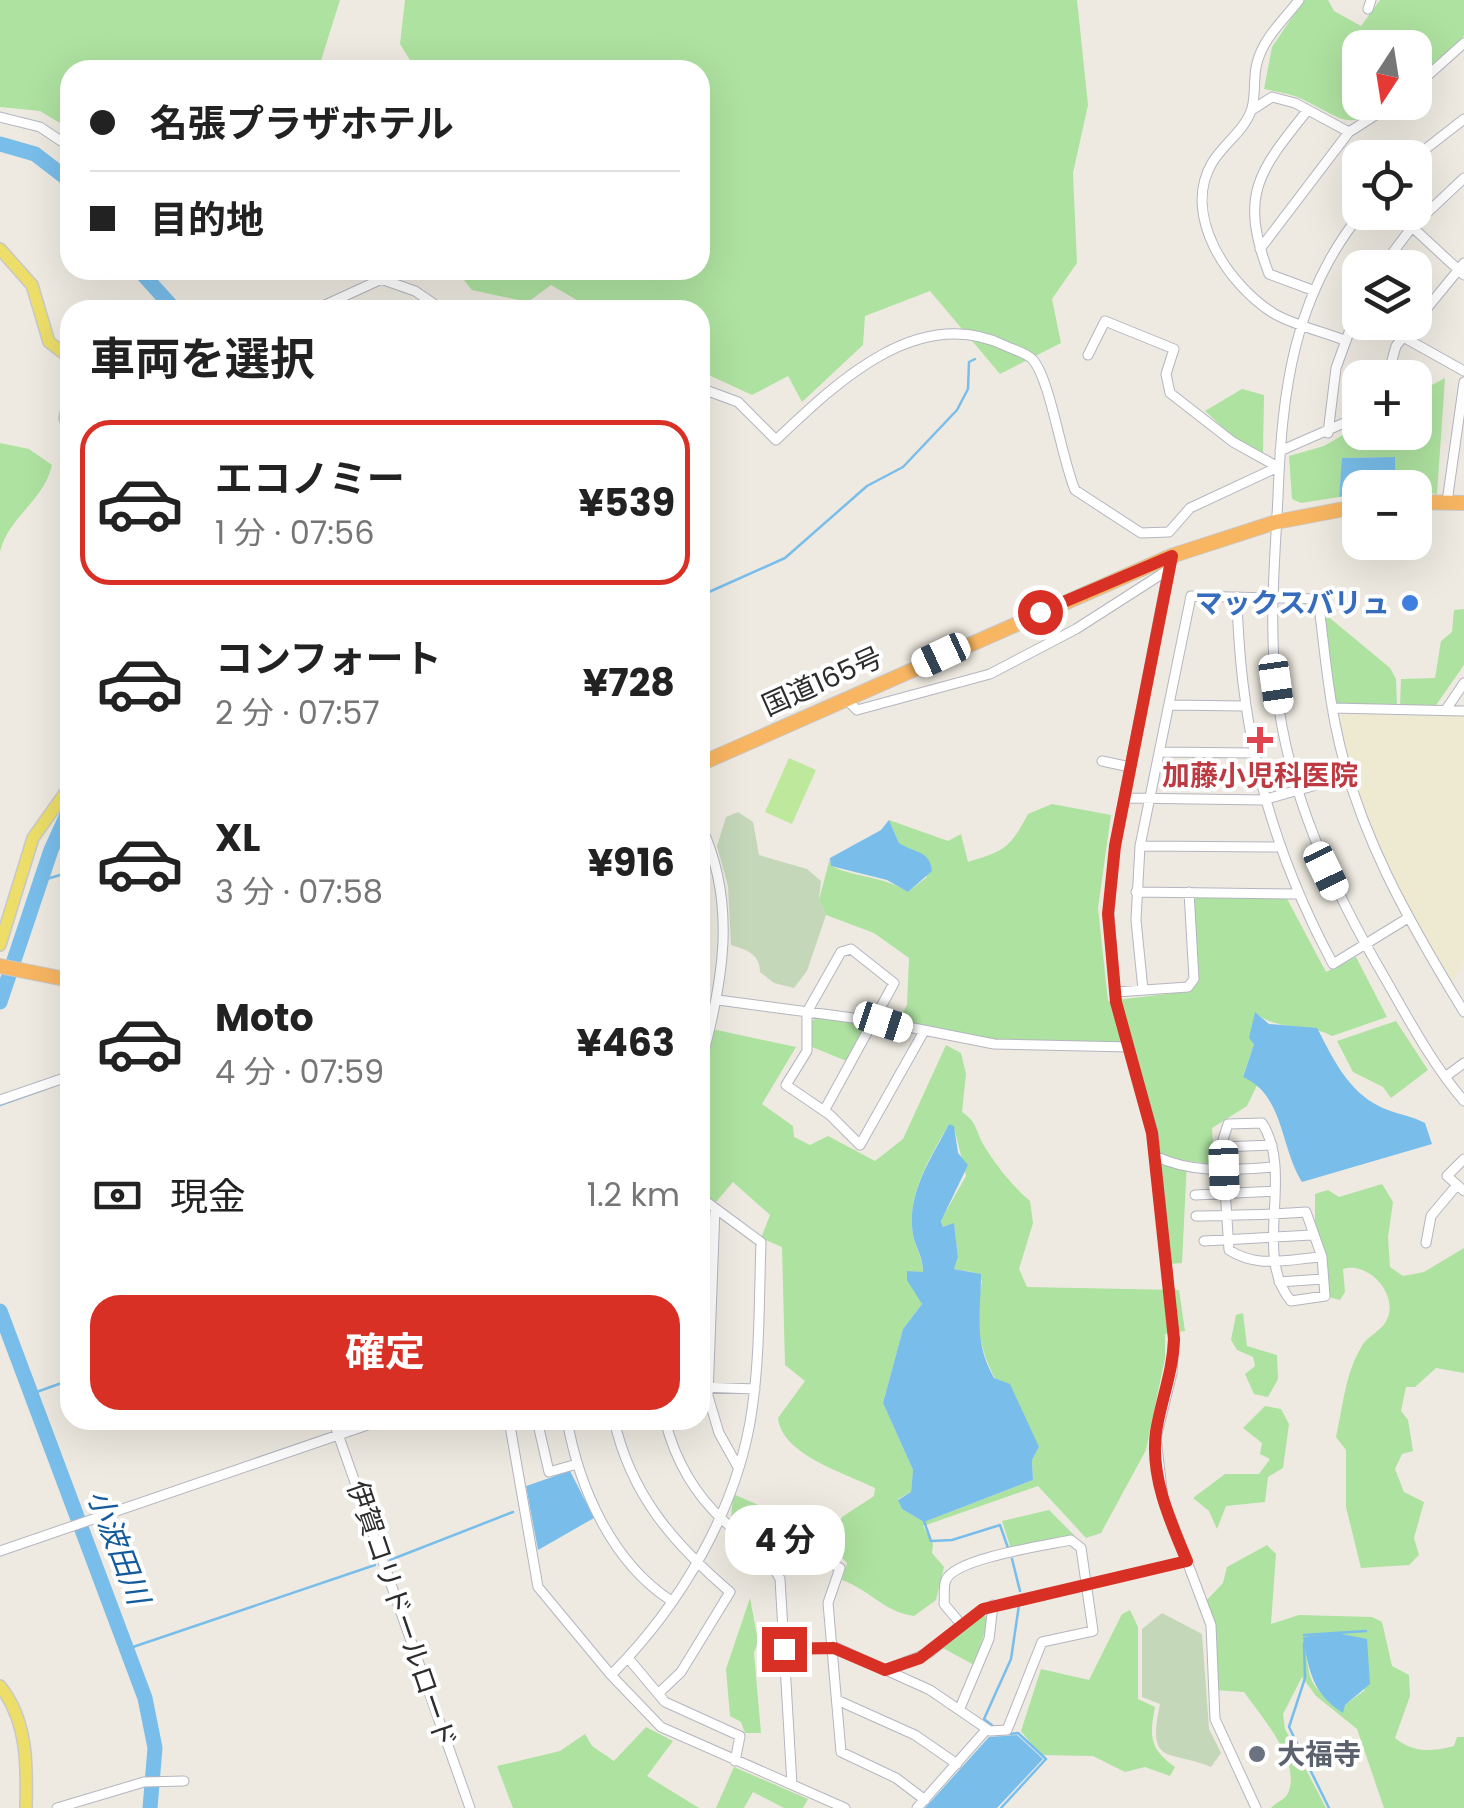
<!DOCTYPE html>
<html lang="ja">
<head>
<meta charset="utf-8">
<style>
	:root { --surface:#fff; --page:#f2f2f2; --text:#222; --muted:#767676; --line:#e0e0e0; --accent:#d93025 }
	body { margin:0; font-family:Poppins,"Noto Sans JP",sans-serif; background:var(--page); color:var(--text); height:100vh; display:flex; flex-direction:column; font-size:38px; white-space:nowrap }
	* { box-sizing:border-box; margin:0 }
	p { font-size:32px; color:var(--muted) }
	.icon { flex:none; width:55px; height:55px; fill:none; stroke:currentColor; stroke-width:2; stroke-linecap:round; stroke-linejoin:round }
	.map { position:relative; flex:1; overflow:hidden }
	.side { position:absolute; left:60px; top:300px; width:650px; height:1130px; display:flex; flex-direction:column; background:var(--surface); border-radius:30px; box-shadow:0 10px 40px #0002 }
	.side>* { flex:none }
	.hud { position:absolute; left:60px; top:60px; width:650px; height:220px; border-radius:30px; box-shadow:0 10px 40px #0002; display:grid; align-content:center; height:220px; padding:0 30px; background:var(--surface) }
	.needle { width:65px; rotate:192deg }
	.buttons { position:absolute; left:1342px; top:30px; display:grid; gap:20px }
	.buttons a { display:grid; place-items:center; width:90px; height:90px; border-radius:20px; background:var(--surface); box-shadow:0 10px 40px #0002; font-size:50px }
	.end { position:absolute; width:45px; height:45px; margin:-22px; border:12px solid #d93025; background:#fff; box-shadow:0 0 0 5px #fff }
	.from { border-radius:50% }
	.bubble { position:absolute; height:70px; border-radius:30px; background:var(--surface); box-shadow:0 10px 40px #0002; font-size:32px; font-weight:700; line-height:70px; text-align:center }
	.car { position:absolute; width:30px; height:60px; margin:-30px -15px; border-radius:12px; box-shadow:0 0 8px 2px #0007; background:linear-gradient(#fff 24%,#345 0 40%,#fff 0 76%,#345 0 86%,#fff 0) }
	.hud b { display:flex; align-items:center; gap:35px; height:95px; font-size:38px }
	.hud b+b { border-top:2px solid var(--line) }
	.hud i { width:25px; height:25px; background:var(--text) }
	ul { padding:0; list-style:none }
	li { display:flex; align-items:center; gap:30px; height:165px; margin:0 20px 15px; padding:0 10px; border:5px solid transparent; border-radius:30px }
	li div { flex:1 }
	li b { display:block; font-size:38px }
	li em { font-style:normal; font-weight:700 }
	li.on { border-color:var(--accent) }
	li>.icon { width:90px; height:90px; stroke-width:1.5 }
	h2 { padding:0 30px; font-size:45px; line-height:120px }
	.pay { display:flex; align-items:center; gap:25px; height:110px; padding:0 30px; font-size:38px }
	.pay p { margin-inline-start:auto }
	.action { display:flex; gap:20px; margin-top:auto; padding:20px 30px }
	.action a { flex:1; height:115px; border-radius:30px; background:var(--accent); color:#fff; font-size:40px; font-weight:700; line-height:115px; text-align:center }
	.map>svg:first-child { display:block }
	.education { fill:#eee9d1 }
	.green { fill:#aee2a0; fill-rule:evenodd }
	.cemetery { fill:#c4d7b9 }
	.pitch { fill:#bee89c }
	.water { fill:#79beeb }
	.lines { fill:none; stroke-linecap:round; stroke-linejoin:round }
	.stream { stroke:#79beeb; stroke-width:2.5 }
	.river { stroke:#79beeb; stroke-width:15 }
	.minor-casing { stroke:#b4b5c0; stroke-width:11 }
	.major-casing { stroke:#c8c8c8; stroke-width:14 }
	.highway-casing { stroke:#c8c8c8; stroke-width:16 }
	.minor { stroke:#fff; stroke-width:9 }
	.major { stroke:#ecde68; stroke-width:11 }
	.highway { stroke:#f8b662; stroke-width:14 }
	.route { stroke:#d93025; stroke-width:12 }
	.shop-dot { fill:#3f7fe0; stroke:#fff; stroke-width:4 }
	.health-dot { fill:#e0444e; stroke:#fff; stroke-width:4 }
	.worship-dot { fill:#6b7280; stroke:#fff; stroke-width:4 }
	.labels { text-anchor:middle; stroke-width:8; stroke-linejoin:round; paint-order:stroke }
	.shop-label { font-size:28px; font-weight:bold; fill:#366cbe; stroke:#fff; text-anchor:end }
	.street-label { font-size:28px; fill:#2d2d2d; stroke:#fff }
	.health-label { font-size:28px; font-weight:bold; fill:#be3a42; stroke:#fff }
	.worship-label { font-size:28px; font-weight:bold; fill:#5b616d; stroke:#fff; text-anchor:start }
	.water-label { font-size:30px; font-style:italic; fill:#135b9c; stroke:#fff }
</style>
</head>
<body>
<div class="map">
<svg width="1464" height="1808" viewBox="0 0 1464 1808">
	<rect width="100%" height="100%" fill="#eeeae1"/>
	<path class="education" d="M1343,713L1464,716V962L1452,983L1399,895L1368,825L1347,755L1339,718Z"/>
	<path class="green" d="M0,0H340L318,70H70V129L40,111L0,107Z
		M405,0H1077L1088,105L1073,173L1077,263L1052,299L1061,343L1000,374L930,291L865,316L863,345L802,402L788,376L752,395L700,371V310H594L551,285L528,302L472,290L456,270H700V70H416L400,44Z
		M1304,0H1328L1334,11L1361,26L1380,0H1464V36L1415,83V48H1360V102L1391,103C1346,131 1347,121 1304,100C1292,94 1277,92 1264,89L1272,47Z
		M1445,378L1437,494L1396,487L1395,457L1343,458L1339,497L1301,503L1292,499L1289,456L1324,446L1360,425V432H1415V394Z
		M1242,389L1264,395L1263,453L1232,436L1205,411Z
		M0,443L29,449L52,465C44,501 8,517 0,552Z
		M1464,609V665L1434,708L1400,706L1401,679L1435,678L1441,641L1452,632L1454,610Z
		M1325,614L1390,668L1396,679L1397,706L1339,705L1335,700Z
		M1052,804L1111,815L1098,908L1108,1001L1191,991C1205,969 1192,928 1192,900L1197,896L1286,897L1326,972L1356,957L1387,1017L1332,1036C1307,1023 1276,1031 1256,1013L1254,1044L1243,1076L1258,1083L1247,1106L1212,1128L1214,1164L1187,1161L1182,1263L1170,1264L1160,1153L1134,1044L992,1039L898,1021L907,1005L909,958L874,933L826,915L819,900L830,858L831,866C857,878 884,876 908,892L927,877L899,843L889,820L948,841L961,834L968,862C1005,851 1010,848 1028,814Z
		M816,1018L868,1024L849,1062L812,1047L811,1022Z
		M1396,1021L1428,1070L1391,1098L1383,1087L1353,1072L1337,1041Z
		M712,1029L796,1047L762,1104L793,1126L794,1137L810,1145L828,1136L875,1161L903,1139L946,1045L961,1053L966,1074L962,1112C977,1122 975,1129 983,1144C995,1164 1012,1186 1030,1201L1033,1223L1019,1269L1027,1287L1179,1290L1185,1331L1165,1334V1358L1146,1450L1101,1533L1086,1538L1038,1486L923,1526L933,1544L932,1553L944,1567L936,1600L914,1616C884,1612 870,1590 842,1580L847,1563L828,1543L842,1517L874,1496L875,1488C845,1473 782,1455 778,1418L805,1381L785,1365L782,1247L761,1238L770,1215L733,1182L716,1202L700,1191V1080ZM949,1124L954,1127L966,1176L941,1220L943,1227L954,1224L958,1257L954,1269L972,1272L982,1281C966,1353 1002,1390 1039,1447L1032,1460L1033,1480L924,1522L902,1509L898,1499L911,1492L913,1470L883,1403L903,1329L922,1304L908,1271L923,1273C923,1257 916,1250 913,1235C906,1196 930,1157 949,1124Z
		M1382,1184L1393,1202L1388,1237L1390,1267L1403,1276L1424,1272L1464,1248V1373L1436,1368L1415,1387H1406L1401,1411L1408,1420L1413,1451L1402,1454L1395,1469L1404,1492L1424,1502L1414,1538L1419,1555L1409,1565L1361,1568L1346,1507V1450L1336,1437C1343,1407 1345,1373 1362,1346C1368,1335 1383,1331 1388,1317C1397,1292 1367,1261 1343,1269L1345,1292L1340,1300L1328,1297L1327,1256L1315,1230V1194L1328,1190L1339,1197Z
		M1243,1313L1247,1346L1277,1355L1278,1379L1268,1397L1254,1394L1245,1374L1255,1366L1253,1357L1237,1350L1231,1340L1236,1315Z
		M1265,1406L1281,1409L1289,1424L1283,1468L1268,1477L1265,1502L1226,1506L1217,1529L1209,1511L1193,1498L1225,1474H1259L1270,1459L1260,1454L1262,1443L1243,1428Z
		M733,1494L781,1515L771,1554L731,1520Z
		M1049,1510L1074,1535L1011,1549L1002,1521Z
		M1267,1545L1276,1554L1271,1624L1299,1615L1372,1617L1382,1622L1392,1666L1409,1675L1410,1696L1395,1738C1413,1753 1432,1752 1454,1746L1457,1737H1464V1808H1384L1357,1729L1316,1696L1302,1677L1283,1714L1285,1729L1326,1808H1271C1277,1801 1284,1801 1288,1793C1302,1762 1261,1716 1244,1692L1214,1690L1216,1624L1205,1602L1223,1583L1227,1567ZM1304,1637L1365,1690L1345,1705C1305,1690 1310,1676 1304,1637Z
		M750,1598L758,1641L754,1653L761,1733H745L741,1722L730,1716L726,1669Z
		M1130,1610L1138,1627V1699L1155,1707C1149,1737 1150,1749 1175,1767L1170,1776L1145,1767L1125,1772L1093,1756L1040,1755L1021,1731L1041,1669L1089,1680L1122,1614Z
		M982,1614L989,1619L974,1665L941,1647Z
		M646,1727L673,1741L647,1776L699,1808H513L497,1766L560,1751L585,1734L592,1746L614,1761Z
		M734,1767L808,1799L803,1808H784L753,1792L744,1808H716Z"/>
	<path class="cemetery" d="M738,812L753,822L759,855L807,869L821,881L819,900L826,915L807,971L794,988L774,983L760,972C760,954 747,950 731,945L728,886L717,846L726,817Z
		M1162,1613L1202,1634L1209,1729L1221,1753L1211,1767C1167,1749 1147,1767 1160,1704L1142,1697V1629Z"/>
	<path class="pitch" d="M789,758L816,770L792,824L765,812Z"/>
	<path class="water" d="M1395,457L1396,487L1360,488V494L1339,497L1342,458Z
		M889,820L899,843C914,853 930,850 932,871L908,892L887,880L831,866L830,858L881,830Z
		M1255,1012L1269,1024L1317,1028C1335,1062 1350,1096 1388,1110C1401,1115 1412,1116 1425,1123L1432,1144L1302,1182C1280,1147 1284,1095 1243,1077L1254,1044L1249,1038Z
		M949,1124L954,1126L958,1153L968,1165L941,1221L943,1227L954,1223L958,1257L954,1269L981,1274C981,1314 973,1341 994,1378L1010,1384L1039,1447L1032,1460L1033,1480L924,1522L902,1509L898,1500L911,1492L913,1470L883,1403L903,1329L922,1304L907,1280V1271L923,1272C923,1256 916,1249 913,1235C906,1194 931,1159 949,1124Z
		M570,1471L594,1518L538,1550L526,1486Z
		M1337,1633L1367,1639L1370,1684L1345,1705L1343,1713C1312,1693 1309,1671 1303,1637Z
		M1017,1735L1043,1759L997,1808H925L989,1737Z"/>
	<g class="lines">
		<path class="stream" d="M700,596L785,558L867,486L903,467L957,410L968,389L969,362L975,359
			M700,879L706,877
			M40,881L70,872
			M0,1105L45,1089
			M31,1394L70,1380
			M924,1521L931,1541L952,1540L1000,1525L1008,1548
			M1012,1559L1020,1591
			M390,1560L513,1512
			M1304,1635L1366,1631
			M1304,1643L1305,1678L1289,1727L1329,1808
			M127,1649L375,1565
			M994,1727L984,1719L1011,1659L1019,1605
			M1001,1808L1046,1759L1018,1733L1010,1734"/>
		<path class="river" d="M0,144L35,154L70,181
			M139,270L175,310
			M0,1002L51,850L70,808
			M0,1311L145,1698L155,1748L150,1808"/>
		<defs>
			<path id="minor" d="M1299,0C1284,20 1263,38 1257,63C1253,77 1256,94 1252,108C1245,131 1223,144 1212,163C1181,216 1229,285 1273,313C1293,325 1321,331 1344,340
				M1368,9L1371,0
				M1415,87L1464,43
				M1252,110L1272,97L1295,103L1349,132
				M1307,111C1258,172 1239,195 1269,274L1312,290
				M0,117L40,127L70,147
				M1414,158L1464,119
				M1362,212C1293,297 1282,391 1278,496C1275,559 1269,622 1276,685C1287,793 1332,888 1386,980C1410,1022 1433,1065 1464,1101
				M1396,212L1464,275
				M1260,249L1349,132L1396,102
				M1381,268L1412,227L1464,178
				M355,270L415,291L443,310
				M314,310L384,278
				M1403,322L1405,338
				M1405,338L1464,371
				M1088,355L1105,321L1174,349L1166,374L1170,393L1233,442L1278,467
				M1387,378L1396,346L1464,263
				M700,388L738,402L776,440C836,383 918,303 1006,346C1014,350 1027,353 1033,360C1050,379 1062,460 1075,490L1141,533L1169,532L1190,508L1278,467
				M1328,433L1336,368L1360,302
				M1280,451L1360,416
				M1447,502L1464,382
				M1171,556L1115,845L1109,914L1116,1003L1153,1133L1174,1339L1172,1373L1156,1438L1163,1498L1211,1625L1215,1719L1256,1808
				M1237,597C1240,731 1270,847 1333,964L1408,918
				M846,699L857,710L990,674L1076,629L1168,570
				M1172,705L1243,706
				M1332,708L1464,711
				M1445,711L1464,683
				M1162,752L1251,753
				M1102,761L1130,767
				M1125,798L1263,800L1348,776
				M700,824C738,903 723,984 700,1066
				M1140,846L1278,847
				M1136,892L1297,894
				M1143,990L1136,920L1140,846L1191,596L1318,599C1324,642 1327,686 1336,728C1357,832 1409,922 1464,1012
				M1116,992L1188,987L1194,979L1189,892
				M718,1000L883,1022L994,1044L1129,1047
				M1445,1077L1464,1063
				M0,1100L70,1076
				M824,1111L894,983L851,949L841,952L807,1012V1051L786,1085L830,1115L860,1145L923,1033
				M1222,1147L1272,1145
				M1155,1156C1193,1174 1232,1170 1273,1167
				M1464,1159L1447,1176L1464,1191
				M1195,1195L1275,1191
				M715,1208L708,1396L719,1433L738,1467
				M1196,1216C1233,1215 1270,1215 1306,1212L1322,1257L1325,1296L1291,1301C1252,1255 1295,1173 1262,1123L1228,1124L1222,1143L1229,1250C1258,1269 1288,1259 1322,1257
				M1204,1241L1312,1235
				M1426,1243L1431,1216L1457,1185
				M1279,1282L1323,1279
				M700,1387L755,1389
				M333,1420L470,1808
				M509,1420L538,1587L611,1675L661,1727L845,1808
				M537,1420L549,1472L577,1464
				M567,1420C579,1487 611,1561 670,1600
				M614,1420C631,1495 673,1543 730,1592L681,1672L659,1693
				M665,1420C675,1460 694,1494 725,1522C745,1540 768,1554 780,1579L792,1785
				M0,1551L382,1420
				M774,1567L830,1563L840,1568L828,1603L841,1752L896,1778L925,1800
				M784,1649L835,1647L930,1690L990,1731L1007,1730L1042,1642L1093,1631L1081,1548L1071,1540C1048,1545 955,1558 946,1580C943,1586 945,1597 944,1604L960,1623
				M628,1658L665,1702L740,1736L735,1761
				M885,1670L930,1652L983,1609L1187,1561
				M611,1675C681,1605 738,1508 752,1410C760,1355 759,1298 761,1242L700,1197
				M837,1700L915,1735L957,1764
				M960,1708L989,1639L993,1605
				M57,1808L144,1782L184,1781
				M917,1808L987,1729"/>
			<path id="major" d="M0,249L32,285L49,342L70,358
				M70,398L65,418L70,430
				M0,945L33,838L70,786
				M0,1686C28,1721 27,1766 26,1808"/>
			<path id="highway" d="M1415,502L1464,503
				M700,764L1171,556L1276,522L1360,506
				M0,966L70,980"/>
		</defs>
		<use href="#minor" class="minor-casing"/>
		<use href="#major" class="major-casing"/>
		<use href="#highway" class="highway-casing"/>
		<use href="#minor" class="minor"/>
		<use href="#major" class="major"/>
		<use href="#highway" class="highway"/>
	</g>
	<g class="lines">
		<path class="route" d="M784,1649L834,1648L885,1670L920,1658L983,1609L1187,1561C1170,1521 1150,1476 1156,1432C1161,1400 1173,1372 1174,1339L1152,1133L1116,1002L1108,914L1115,846L1172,556L1040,612"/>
	</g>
	<circle class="shop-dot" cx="1410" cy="603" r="10"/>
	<path class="health-dot" d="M1255 725h10v10h10v10h-10v10h-10v-10h-10v-10h10z"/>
	<circle class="worship-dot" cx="1257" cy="1754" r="10"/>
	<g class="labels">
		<g class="shop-label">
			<text x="1390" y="613">マックスバリュ</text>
		</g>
		<g class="street-label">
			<text transform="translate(822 681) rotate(-24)" y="10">国道165号</text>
			<text transform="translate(402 1614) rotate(71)" y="10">伊賀コリドールロード</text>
		</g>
		<g class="health-label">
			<text x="1260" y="785">加藤小児科医院</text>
		</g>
		<g class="worship-label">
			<text x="1277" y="1764">大福寺</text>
		</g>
		<g class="water-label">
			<text transform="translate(118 1547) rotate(69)" y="10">小波田川</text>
		</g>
	</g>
</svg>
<div class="buttons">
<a><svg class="needle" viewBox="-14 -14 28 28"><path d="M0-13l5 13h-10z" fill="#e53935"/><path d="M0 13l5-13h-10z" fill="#767676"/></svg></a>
<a><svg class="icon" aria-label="locate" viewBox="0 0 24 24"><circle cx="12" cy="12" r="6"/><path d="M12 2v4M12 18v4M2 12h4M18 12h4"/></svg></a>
<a><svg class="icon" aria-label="layers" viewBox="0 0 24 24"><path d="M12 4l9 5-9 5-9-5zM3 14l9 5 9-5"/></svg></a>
<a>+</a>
<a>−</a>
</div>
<i class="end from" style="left:1040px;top:612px"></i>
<i class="end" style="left:784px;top:1649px"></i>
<div class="bubble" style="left:725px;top:1505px;width:120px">4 分</div>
<i class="car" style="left:941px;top:655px;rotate:245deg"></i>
<i class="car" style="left:1276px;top:684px;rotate:172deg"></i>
<i class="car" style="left:1326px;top:871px;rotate:154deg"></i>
<i class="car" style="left:883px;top:1022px;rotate:108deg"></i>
<i class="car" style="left:1224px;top:1170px;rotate:178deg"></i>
<div class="hud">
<b><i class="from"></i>名張プラザホテル</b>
<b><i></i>目的地</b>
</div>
<section class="side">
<h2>車両を選択</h2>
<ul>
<li class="on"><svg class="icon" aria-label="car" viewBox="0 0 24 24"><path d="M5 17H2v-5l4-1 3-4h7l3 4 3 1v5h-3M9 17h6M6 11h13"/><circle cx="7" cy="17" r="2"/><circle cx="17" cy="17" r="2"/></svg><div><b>エコノミー</b><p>1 分 · 07:56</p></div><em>¥539</em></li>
<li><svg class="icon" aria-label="car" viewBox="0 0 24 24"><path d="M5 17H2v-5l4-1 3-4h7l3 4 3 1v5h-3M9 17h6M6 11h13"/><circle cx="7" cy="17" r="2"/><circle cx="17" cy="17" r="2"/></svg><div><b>コンフォート</b><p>2 分 · 07:57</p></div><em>¥728</em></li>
<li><svg class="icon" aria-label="car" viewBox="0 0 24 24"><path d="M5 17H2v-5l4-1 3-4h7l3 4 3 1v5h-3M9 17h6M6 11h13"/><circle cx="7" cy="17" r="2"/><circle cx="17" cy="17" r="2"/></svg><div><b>XL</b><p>3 分 · 07:58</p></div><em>¥916</em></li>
<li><svg class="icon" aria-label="car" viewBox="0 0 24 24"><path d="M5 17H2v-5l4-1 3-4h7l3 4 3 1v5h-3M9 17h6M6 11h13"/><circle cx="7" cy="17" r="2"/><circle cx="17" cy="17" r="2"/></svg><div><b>Moto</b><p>4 分 · 07:59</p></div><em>¥463</em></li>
</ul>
<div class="pay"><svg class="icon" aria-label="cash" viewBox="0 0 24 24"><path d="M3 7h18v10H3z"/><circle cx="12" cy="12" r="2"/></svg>現金<p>1.2 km</p></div>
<div class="action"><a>確定</a></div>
</section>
</div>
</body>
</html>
